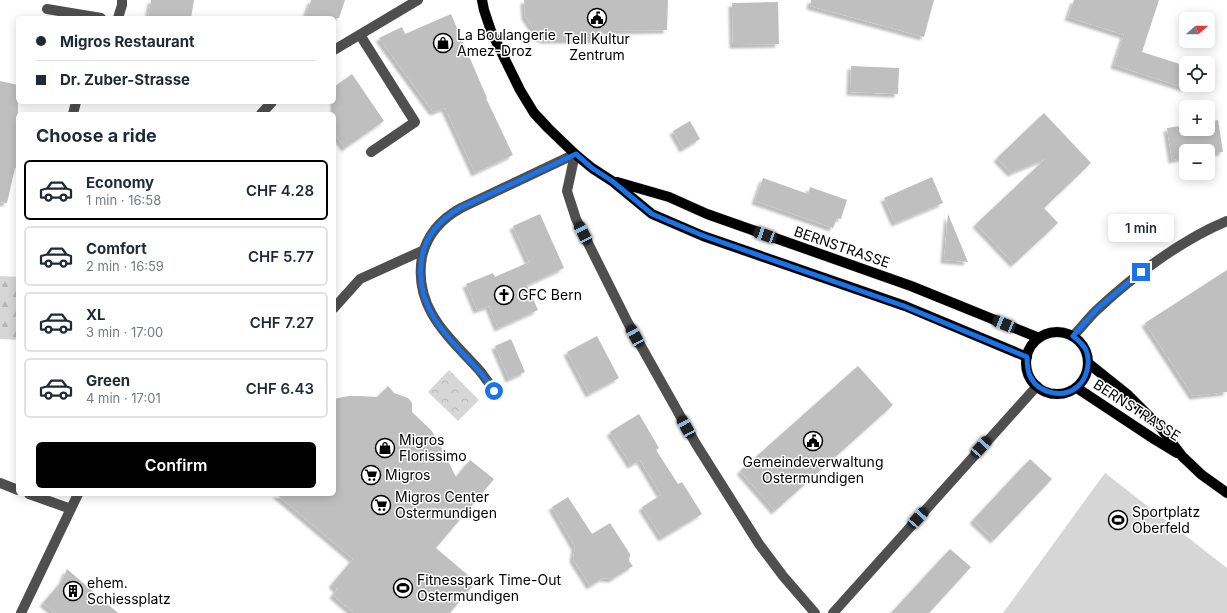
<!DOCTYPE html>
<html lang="en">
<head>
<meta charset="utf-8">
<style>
	:root { --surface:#fff; --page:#f2f2f3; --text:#1f2937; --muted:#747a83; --line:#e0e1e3; --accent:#000 }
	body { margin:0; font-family:Inter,sans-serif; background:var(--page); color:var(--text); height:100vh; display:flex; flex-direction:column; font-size:15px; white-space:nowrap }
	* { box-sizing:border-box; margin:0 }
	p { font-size:13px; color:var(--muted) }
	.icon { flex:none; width:22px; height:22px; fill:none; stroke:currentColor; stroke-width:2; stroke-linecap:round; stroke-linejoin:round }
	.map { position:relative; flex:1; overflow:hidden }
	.panel { position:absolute; left:16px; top:112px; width:320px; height:384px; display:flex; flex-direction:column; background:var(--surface); border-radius:6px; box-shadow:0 2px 10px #0003 }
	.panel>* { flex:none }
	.banner { position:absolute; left:16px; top:16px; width:320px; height:88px; border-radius:6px; box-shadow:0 2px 10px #0003; display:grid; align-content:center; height:88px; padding:0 20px; background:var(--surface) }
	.needle { width:26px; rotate:69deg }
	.controls { position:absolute; left:1179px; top:12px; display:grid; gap:8px }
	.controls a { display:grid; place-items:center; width:36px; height:36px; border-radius:6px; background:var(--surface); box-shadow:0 2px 10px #0003; font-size:20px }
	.end { position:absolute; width:18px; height:18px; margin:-9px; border:5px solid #1a73e8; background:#fff; box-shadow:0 0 0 2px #fff }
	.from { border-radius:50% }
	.bubble { position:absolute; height:28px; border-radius:6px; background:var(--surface); box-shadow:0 2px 10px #0003; font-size:13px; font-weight:600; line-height:28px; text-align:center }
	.car { position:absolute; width:12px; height:24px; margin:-12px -6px; border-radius:5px; box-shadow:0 0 3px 1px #0007; background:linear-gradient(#222 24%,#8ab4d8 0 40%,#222 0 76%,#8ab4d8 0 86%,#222 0) }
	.banner b { display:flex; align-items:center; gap:14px; height:38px; font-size:15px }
	.banner b+b { border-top:1px solid var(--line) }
	.banner i { width:10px; height:10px; background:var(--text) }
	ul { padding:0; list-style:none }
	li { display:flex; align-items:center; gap:12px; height:60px; margin:0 8px 6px; padding:0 12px; border:2px solid var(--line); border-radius:6px }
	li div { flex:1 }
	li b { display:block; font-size:15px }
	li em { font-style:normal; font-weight:600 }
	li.selected { border-color:var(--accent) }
	li>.icon { width:36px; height:36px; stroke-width:1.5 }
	h2 { padding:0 20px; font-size:18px; line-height:48px }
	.action { display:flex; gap:8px; margin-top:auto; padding:8px 20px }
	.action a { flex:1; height:46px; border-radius:6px; background:var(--accent); color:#fff; font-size:16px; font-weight:600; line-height:46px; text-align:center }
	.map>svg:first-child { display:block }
	.forest { fill:url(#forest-firs) }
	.park { fill:url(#park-crowns) }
	.pitch { fill:#d6d6d6 }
	.building { fill:#bfbfbf; filter:url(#shadow) }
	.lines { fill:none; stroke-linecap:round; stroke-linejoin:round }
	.major-casing { stroke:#dbdbdb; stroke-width:11 }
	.minor { stroke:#4f4f4f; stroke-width:10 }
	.major { stroke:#000; stroke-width:10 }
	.route { stroke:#1a73e8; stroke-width:5 }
	.labels { text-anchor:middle; stroke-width:3; stroke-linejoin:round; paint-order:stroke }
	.poi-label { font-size:14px; fill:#000; stroke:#fff; text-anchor:start }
	.street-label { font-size:14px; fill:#000; stroke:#fff }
</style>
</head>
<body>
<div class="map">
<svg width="1227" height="613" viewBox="0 0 1227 613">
	<defs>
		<pattern id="forest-firs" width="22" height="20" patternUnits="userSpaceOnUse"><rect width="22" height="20" fill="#d6d6d6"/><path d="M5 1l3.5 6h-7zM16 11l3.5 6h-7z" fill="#b6b6b6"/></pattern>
		<pattern id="park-crowns" width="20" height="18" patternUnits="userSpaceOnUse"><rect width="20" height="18" fill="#d6d6d6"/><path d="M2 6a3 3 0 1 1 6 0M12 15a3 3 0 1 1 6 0" fill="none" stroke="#b6b6b6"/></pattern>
		<filter id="shadow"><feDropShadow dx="-3.5" dy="3.5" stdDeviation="1" flood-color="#0004"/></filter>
	</defs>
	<rect width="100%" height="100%" fill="#fff"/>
	<path class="forest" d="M0,276L18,277V340L0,339Z"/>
	<path class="park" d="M449,370L479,400L458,421L428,392Z"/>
	<path class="pitch" d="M1105,473L1227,568V613H1003Z"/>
	<path class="building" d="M151,0H194L191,18H148Z
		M311,0H345L339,18H305Z
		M524,0H668L667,30L602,31L603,40H545L537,37L533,31V28L525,16Z
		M811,0H934L924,37L810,6Z
		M1074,0H1159L1142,52L1186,66V85L1185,88L1114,65L1124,35L1068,17Z
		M778,2L779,44L733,45L732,3Z
		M451,14L487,98H486L513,155L475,173L445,108L433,112L379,38L402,27L405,34Z
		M851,66L899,68L898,94L850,92Z
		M352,74L384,121L345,148L334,133V87Z
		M0,81L18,85V169L15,168L7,203L0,202Z
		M1044,113L1091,163L1044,208L1058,223L1014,264L976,224L1045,159L1011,173L997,158Z
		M1218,120L1223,152L1208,154V151H1186V157L1172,160L1167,128L1186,125V129H1208V122Z
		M690,121L700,139L683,149L673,131Z
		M932,177L943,203L895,223L884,198Z
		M763,178L808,194L810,187L847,200L841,219L837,218L833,228L755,201Z
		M540,214L564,268L527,285L538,310L498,328L489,306L477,310L466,284L493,273L495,277L529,262L513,226Z
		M948,214L968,262L944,260Z
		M1227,270V392L1193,396L1145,323Z
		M597,336L619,378L589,394L567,352Z
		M511,339L525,372L509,379L495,346Z
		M858,366L893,405L775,511L740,471Z
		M388,386L394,393L408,398L412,403V412L431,430L438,441L456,477L470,460L494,479L436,548L476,582L450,613H354L333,595L337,589L332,584L353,559L276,494H334V399L348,396H360L377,397Z
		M639,414L659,448L656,450L678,484L682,482L702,514L662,538L642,507L661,495L640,460L631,465L610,432Z
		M1030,459L1052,479L994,540L973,520Z
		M568,497L592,534L610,523L630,554L629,561L633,566L612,579L603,578L590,586L573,559L575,547L552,507Z
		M950,549L971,567L929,613H891Z
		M67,569L118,613H55L43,603L62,581Z"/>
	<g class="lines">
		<defs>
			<path id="major" d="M482,0L484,10L491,31L520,90L534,113L548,128L575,154L592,168L612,181L652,214L703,236L905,306L1027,357
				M617,182L669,197L707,214L911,286L1039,338
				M1026 363a31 31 0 1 1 62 0a31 31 0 1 1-62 0Z
				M1088,363L1128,395L1160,427L1182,456L1202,475L1227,493
				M1077,388L1154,439L1177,453"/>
		</defs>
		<use href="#major" class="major-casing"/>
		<path class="minor" d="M47,9L101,18
			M118,18L122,5V0
			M360,35L415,122L371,152
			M334,50L418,0
			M73,114L76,102
			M261,114L272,102
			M575,154L567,191L576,219L628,323L696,444L747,525L759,544L783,576L815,613
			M334,308L360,279L424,250
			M1073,336C1082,327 1089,317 1098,309C1133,276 1183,239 1227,221
			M494,391C490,384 485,378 480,371C449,337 413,308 422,257C427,234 441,219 461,208L575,154
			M0,483L18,490
			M29,494L71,509
			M21,613L78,494
			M833,613L1037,386"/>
		<use href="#major" class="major"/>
	</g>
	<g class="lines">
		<path class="route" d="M494,391C490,385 485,378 480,372C449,337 413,309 422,257C426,234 441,219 460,208L576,154L592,168L612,181L652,214L704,236L904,306L1027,357C1027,364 1027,372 1031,378C1039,393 1063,399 1077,387C1087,379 1091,362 1086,350C1083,344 1078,340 1073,336L1097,309L1141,272"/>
	</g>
	<defs>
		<symbol id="civic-ring" viewBox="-11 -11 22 22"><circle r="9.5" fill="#fff" stroke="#000" stroke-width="1.5"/><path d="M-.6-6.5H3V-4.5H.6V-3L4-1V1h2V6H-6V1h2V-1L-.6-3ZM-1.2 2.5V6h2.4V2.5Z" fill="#000"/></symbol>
		<symbol id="shop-ring" viewBox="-11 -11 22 22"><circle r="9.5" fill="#fff" stroke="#000" stroke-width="1.5"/><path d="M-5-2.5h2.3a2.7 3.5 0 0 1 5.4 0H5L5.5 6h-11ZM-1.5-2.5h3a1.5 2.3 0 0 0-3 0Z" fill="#000"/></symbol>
		<symbol id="church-ring" viewBox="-11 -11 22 22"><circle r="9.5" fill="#fff" stroke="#000" stroke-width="1.5"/><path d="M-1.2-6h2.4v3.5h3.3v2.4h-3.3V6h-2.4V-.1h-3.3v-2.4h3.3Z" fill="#000"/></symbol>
		<symbol id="supermarket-ring" viewBox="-11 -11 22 22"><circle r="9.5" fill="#fff" stroke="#000" stroke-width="1.5"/><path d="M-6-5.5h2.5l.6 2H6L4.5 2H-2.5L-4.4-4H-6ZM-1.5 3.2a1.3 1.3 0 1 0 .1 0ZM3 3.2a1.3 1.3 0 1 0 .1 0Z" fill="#000"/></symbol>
		<symbol id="stadium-ring" viewBox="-11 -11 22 22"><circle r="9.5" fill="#fff" stroke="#000" stroke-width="1.5"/><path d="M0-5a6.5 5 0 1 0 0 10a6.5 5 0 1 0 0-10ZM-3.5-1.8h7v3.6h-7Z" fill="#000"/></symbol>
		<symbol id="building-ring" viewBox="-11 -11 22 22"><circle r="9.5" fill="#fff" stroke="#000" stroke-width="1.5"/><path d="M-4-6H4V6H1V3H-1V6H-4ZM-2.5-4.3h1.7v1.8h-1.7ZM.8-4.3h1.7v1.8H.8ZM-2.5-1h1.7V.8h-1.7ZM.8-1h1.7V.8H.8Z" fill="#000"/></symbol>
	</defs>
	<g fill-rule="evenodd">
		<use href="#civic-ring" x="586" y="7" width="22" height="22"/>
		<use href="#shop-ring" x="432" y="32" width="22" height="22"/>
		<use href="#church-ring" x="493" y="284" width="22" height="22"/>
		<use href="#civic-ring" x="802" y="430" width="22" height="22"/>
		<use href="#shop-ring" x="374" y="437" width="22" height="22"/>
		<use href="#supermarket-ring" x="360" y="464" width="22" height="22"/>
		<use href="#supermarket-ring" x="370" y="494" width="22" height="22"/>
		<use href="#stadium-ring" x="1107" y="509" width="22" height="22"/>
		<use href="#stadium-ring" x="392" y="577" width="22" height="22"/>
		<use href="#building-ring" x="62" y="580" width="22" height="22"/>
	</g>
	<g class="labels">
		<g class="poi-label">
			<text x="457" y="40">La Boulangerie<tspan x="457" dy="16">Amez-Droz</tspan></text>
			<text x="597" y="44" text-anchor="middle">Tell Kultur<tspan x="597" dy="16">Zentrum</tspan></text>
			<text x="518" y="300">GFC Bern</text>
			<text x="399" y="445">Migros<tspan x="399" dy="16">Florissimo</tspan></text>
			<text x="813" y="467" text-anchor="middle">Gemeindeverwaltung<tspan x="813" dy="16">Ostermundigen</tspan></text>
			<text x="385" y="480">Migros</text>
			<text x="395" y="502">Migros Center<tspan x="395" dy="16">Ostermundigen</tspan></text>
			<text x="1132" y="517">Sportplatz<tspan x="1132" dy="16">Oberfeld</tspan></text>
			<text x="417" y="585">Fitnesspark Time-Out<tspan x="417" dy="16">Ostermundigen</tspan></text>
			<text x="87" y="588">ehem.<tspan x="87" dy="16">Schiessplatz</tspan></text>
		</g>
		<g class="street-label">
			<text transform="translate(842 247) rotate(19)" y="5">BERNSTRASSE</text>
			<text transform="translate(1137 410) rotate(33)" y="5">BERNSTRASSE</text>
		</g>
	</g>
</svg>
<div class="controls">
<a><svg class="needle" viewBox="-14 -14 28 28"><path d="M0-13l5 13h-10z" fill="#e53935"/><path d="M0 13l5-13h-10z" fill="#747a83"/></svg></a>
<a><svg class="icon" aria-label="locate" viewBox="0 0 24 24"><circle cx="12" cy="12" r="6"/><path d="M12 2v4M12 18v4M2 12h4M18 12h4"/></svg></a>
<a>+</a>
<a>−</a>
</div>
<i class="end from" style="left:494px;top:391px"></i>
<i class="end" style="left:1141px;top:272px"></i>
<div class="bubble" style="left:1108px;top:214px;width:66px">1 min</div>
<i class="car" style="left:583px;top:233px;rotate:333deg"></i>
<i class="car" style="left:765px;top:235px;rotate:290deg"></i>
<i class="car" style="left:1004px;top:324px;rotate:292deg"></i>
<i class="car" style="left:635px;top:336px;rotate:331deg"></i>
<i class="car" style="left:686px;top:427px;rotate:331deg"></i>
<i class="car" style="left:981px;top:447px;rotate:42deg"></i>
<i class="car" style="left:918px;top:518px;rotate:42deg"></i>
<div class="banner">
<b><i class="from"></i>Migros Restaurant</b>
<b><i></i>Dr. Zuber-Strasse</b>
</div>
<section class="panel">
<h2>Choose a ride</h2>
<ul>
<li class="selected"><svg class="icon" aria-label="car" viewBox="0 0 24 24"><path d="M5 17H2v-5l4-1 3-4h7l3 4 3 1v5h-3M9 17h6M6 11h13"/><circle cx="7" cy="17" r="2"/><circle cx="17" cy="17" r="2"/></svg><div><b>Economy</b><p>1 min · 16:58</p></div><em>CHF 4.28</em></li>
<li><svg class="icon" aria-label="car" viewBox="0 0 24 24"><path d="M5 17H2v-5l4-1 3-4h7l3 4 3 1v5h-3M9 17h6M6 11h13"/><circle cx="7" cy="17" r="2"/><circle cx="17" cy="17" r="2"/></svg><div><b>Comfort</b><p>2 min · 16:59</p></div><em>CHF 5.77</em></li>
<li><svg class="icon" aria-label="car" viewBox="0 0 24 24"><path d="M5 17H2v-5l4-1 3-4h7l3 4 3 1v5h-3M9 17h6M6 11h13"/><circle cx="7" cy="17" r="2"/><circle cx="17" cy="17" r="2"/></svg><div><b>XL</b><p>3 min · 17:00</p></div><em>CHF 7.27</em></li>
<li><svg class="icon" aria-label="car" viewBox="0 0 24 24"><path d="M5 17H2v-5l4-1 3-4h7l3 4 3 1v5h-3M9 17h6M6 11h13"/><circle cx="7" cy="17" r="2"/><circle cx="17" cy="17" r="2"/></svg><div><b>Green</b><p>4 min · 17:01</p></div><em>CHF 6.43</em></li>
</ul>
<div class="action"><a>Confirm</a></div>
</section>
</div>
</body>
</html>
